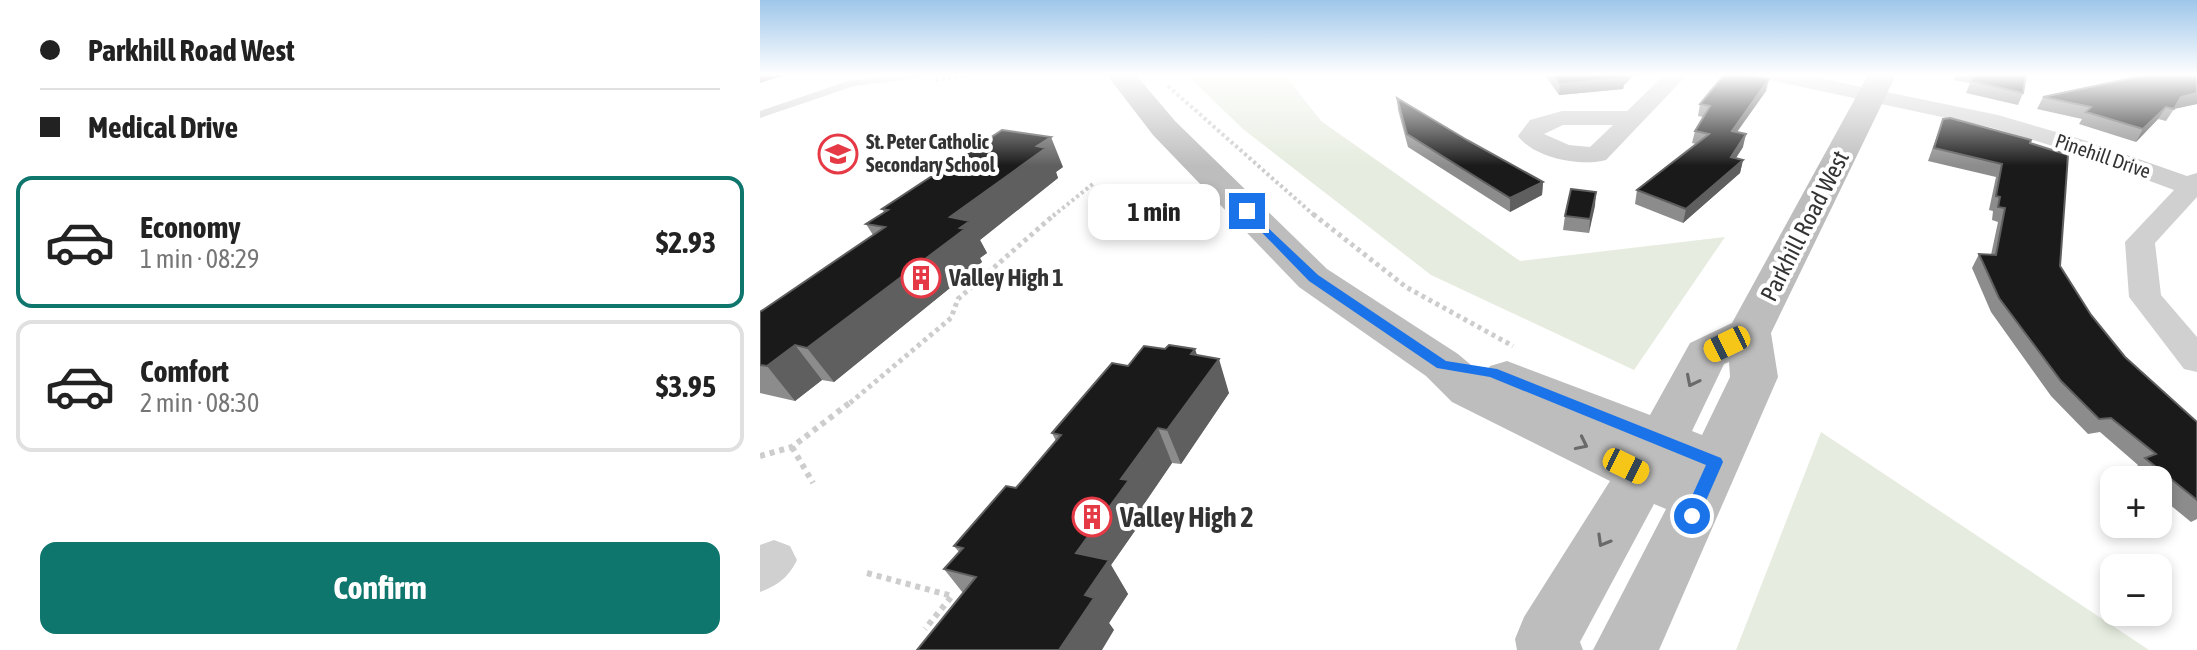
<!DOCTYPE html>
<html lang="en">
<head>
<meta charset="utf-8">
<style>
	:root { --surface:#fff; --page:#f2f2f2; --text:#222; --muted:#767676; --line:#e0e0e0; --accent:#0f766e }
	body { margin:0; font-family:"Asap Condensed",sans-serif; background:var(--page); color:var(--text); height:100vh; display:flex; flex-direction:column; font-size:30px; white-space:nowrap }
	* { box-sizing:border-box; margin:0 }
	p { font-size:26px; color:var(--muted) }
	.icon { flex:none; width:44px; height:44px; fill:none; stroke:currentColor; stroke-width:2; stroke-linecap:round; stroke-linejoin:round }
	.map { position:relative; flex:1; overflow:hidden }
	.side { display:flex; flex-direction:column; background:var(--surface); width:760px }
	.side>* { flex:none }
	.banner { display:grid; align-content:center; height:176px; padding:0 40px; background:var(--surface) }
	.tools { position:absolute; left:1340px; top:466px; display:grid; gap:16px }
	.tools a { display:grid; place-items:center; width:72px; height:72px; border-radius:16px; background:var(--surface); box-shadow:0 4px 12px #0003; font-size:40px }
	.end { position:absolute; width:36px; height:36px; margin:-18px; border:10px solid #1a73e8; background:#fff; box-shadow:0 0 0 4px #fff }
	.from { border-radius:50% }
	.bubble { position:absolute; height:56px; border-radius:16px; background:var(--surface); box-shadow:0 4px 12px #0003; font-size:26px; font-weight:700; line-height:56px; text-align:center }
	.car { position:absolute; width:24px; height:48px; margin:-24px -12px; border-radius:10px; box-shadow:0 0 6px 2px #0007; background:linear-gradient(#f5c518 24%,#345 0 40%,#f5c518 0 76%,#345 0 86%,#f5c518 0) }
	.banner b { display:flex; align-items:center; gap:28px; height:76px; font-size:30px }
	.banner b+b { border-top:2px solid var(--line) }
	.banner i { width:20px; height:20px; background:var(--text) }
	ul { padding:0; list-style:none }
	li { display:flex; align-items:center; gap:24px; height:132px; margin:0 16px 12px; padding:0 24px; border:4px solid var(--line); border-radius:16px }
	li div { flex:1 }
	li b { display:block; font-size:30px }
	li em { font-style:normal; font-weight:700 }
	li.selected { border-color:var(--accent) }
	li>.icon { width:72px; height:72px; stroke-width:1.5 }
	.action { display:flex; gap:16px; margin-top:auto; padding:16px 40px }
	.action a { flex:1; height:92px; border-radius:16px; background:var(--accent); color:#fff; font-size:32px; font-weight:700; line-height:92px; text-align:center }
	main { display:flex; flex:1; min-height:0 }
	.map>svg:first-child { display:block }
	.green { fill:#e6ecdf }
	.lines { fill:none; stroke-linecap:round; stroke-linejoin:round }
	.path-far2 { stroke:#cdcdcd; stroke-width:4; stroke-dasharray:3 3; stroke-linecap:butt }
	.path-far1 { stroke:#cdcdcd; stroke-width:5; stroke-dasharray:4 4; stroke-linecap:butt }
	.path { stroke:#cdcdcd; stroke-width:6; stroke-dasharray:5 5; stroke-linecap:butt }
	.lane { fill:#d0d0d0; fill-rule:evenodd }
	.street { fill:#d0d0d0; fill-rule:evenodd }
	.secondary { fill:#bdbdbd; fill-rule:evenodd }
	.wall { fill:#8c8c8c }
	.shaded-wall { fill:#5f5f5f }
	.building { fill:#1a1a1a; stroke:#5f5f5f; stroke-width:2 }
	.oneway { stroke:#6a6a6a }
	.route { fill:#1a73e8 }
	.labels { text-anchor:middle; stroke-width:8; stroke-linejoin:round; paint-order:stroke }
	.far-poi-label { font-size:20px; font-weight:bold; fill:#333; stroke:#fff; text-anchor:start }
	.far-street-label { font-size:20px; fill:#333; stroke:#fff }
	.street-label { font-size:24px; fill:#333; stroke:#fff }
	.poi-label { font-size:24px; font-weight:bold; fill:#333; stroke:#fff; text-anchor:start }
	.near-poi-label { font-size:28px; font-weight:bold; fill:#333; stroke:#fff; text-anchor:start }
</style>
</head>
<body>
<main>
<section class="side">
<div class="banner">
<b><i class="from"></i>Parkhill Road West</b>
<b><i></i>Medical Drive</b>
</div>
<ul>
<li class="selected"><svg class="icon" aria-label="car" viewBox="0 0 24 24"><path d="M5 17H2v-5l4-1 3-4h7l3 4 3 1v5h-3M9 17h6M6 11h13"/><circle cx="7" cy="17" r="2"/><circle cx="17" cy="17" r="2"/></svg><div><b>Economy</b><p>1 min · 08:29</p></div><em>$2.93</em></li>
<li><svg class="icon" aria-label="car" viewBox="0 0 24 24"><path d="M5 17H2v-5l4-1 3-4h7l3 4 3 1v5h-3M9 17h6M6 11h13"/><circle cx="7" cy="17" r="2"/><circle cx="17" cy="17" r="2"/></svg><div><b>Comfort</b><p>2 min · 08:30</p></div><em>$3.95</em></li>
</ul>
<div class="action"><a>Confirm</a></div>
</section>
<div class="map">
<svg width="1437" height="650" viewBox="0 0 1437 650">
	<rect width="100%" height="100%" fill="#fff"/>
	<path class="green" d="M427,75H525L561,121L760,261L965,237L874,370L671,275L483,129Z
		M1061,432L1389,650H976Z"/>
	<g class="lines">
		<path class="path-far2" d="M176,80L210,75
			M408,86L555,216
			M293,216L334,183"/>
		<path class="path-far1" d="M553,214L646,287L753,346
			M90,403L191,318L198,299L295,214"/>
		<path class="path" d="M32,447L53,483
			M0,456L32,447L92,401
			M107,573L192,596L165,629"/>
		<path class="lane" d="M136,75H164L159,78L94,86L0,118V111L88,81Z"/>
		<path class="street" d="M904,75H927L846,160C821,167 774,158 758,136L770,120L802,111H867ZM803,125H853L830,147L809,145L784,134Z
			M1003,75H1044L1238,115L1327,141L1427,176L1437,173V197L1395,243L1401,295L1437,337V372L1424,369L1369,297L1365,242L1414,190L1309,151L1233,128L1014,81Z
			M14,540L30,546L37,560C28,578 18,585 0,592V545Z"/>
		<path class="secondary" d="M347,75H376L415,121L567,269L698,354L724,376L730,366L747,361L890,415L930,343L972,323L1108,75H1136L1011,333L1018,377L899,650H833L906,509L894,504L820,642L823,650H757L755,639L764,617L850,481L692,402L666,376L539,287L393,135ZM969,362L970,377L942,435L932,431L964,364Z"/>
	</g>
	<path class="wall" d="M785,75H874L864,85L863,89L799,95Z
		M1196,75H1266L1263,93L1258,105L1206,93L1210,83L1194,80Z
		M1437,75V104L1414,109L1406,121L1398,119L1376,142L1319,124L1322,119L1277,109L1283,97Z
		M1006,91L977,132L983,147L976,158L983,160L980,173L923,223L875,204L877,190L936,144L932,143L935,131L943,117L938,116L940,104Z
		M637,98L707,140L783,182L782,195L750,212L648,147L638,110Z
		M1183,119L1270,143L1300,266L1331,315L1365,357L1437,422V519L1431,522L1398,495V480H1380L1372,473L1378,465L1340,432L1328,434L1291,396L1231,312L1212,268L1219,254L1231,255L1238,222L1232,220L1233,211L1229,210L1236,177L1168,161Z
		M303,167L296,172L298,178L220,240L227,253L220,258L222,262L74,382L62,380L35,401L0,393V312L113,235L106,224L124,212L122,209Z
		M836,192L829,233L803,230L805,216Z
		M405,349L437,355L469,393L421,464L412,463L382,507L386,515L351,565L368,594L349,623L354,630L203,593L184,569L199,552L194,546L256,488L296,441L292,433L368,366Z"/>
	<path class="shaded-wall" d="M0,75H25L0,83Z
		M864,75H874L864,85L863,89L799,95L800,84Z
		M1009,79L1006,91L969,143L972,131Z
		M1437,93V104L1413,109L1421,97Z
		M1406,107L1398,119L1376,142L1383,129Z
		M986,134L983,147L968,170L971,157Z
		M291,137L303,167L296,172L298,178L220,240L227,253L220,258L222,262L74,382L47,348L190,217L277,146Z
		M983,160L980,173L923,223L926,209Z
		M783,182L782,195L750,212V198Z
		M836,192L835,206L829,233L830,219Z
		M35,345L62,380L35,401L7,366Z
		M435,349L445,378L459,359L469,393L421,464L407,430L431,354Z
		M398,428L412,463L382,507L386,515L351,565L368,594L349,623L354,630L342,650H299L325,595L316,553L361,479Z"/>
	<path class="building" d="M793,75H864L863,76L864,78L800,84Z
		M964,75H988L1009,79L972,131L986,134L971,157L983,160L926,209L877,190L949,134L935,131L950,106L940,104Z
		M1214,75H1266L1263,93L1211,81Z
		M1386,75H1437V93L1421,97L1414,109L1406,107L1383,129L1326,112L1331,107L1283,97Z
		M637,98L707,140L783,182L750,198L647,134Z
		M1190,118L1271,140L1270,143L1308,155L1300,266L1331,315L1365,357L1437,422V500L1385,458L1396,454L1351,418L1339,419L1301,381L1239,298L1219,254L1236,255L1245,208L1238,207L1240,197L1236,196L1242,164L1174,148L1183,119Z
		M242,130L291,137L277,146L286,148L190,217L210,221L200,228L205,229L47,348L35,345L7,366L0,365V312L125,227L106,224L128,210L122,209Z
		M811,189L836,192L830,219L805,216Z
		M409,345L435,349L431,354L459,359L407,430L398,428L361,479L369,480L316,553L349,560L325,595L334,598L299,650H157L216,577L184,569L203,548L194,546L246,486L256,488L301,435L292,433L352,363L368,366L384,346L405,349Z"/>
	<defs><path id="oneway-chevron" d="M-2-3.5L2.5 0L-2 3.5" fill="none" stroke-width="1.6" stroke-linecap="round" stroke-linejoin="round" transform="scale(2)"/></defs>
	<g class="oneway">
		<use href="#oneway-chevron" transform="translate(932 381) rotate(117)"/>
		<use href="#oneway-chevron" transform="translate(822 444) rotate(26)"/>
		<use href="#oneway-chevron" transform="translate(843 541) rotate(120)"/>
	</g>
	<linearGradient id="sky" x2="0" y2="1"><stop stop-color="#9ec6ea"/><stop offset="0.45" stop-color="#fff"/><stop offset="1" stop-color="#fff" stop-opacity="0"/></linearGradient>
	<rect width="1437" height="166" fill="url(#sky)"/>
	<path class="route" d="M487,208L558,275L686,361L737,369L961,458L963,462L937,521L932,523L923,516L946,465L730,377L677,368L549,281L483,213L482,211Z"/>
	<defs>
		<symbol id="school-ring" viewBox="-11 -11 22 22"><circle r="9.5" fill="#fff" stroke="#e63946" stroke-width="1.5"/><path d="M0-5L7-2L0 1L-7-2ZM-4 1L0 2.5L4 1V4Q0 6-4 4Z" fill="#e63946"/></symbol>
		<symbol id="building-ring" viewBox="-11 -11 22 22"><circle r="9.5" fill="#fff" stroke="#e63946" stroke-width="1.5"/><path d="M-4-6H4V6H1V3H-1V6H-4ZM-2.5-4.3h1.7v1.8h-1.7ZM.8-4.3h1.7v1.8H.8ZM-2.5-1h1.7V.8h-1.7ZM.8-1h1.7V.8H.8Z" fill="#e63946"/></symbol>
	</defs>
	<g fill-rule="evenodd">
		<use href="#school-ring" x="56" y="132" width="44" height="44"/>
		<use href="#building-ring" x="139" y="256" width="44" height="44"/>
		<use href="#building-ring" x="310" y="495" width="44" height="44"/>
	</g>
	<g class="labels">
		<g class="far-poi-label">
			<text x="106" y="149">St. Peter Catholic<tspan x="106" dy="23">Secondary School</tspan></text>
		</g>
		<g class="far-street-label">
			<text transform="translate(1343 156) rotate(19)" y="7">Pinehill Drive</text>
		</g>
		<g class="street-label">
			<text transform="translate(1045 226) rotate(-63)" y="8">Parkhill Road West</text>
		</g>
		<g class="poi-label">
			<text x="189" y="286">Valley High 1</text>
		</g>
		<g class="near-poi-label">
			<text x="360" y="527">Valley High 2</text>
		</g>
	</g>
</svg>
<div class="tools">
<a>+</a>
<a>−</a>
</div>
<i class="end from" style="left:932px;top:516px"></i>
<i class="end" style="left:487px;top:211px"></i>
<div class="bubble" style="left:328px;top:184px;width:132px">1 min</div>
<i class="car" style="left:967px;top:344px;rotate:244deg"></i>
<i class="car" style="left:866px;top:466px;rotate:116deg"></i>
</div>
</main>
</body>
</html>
